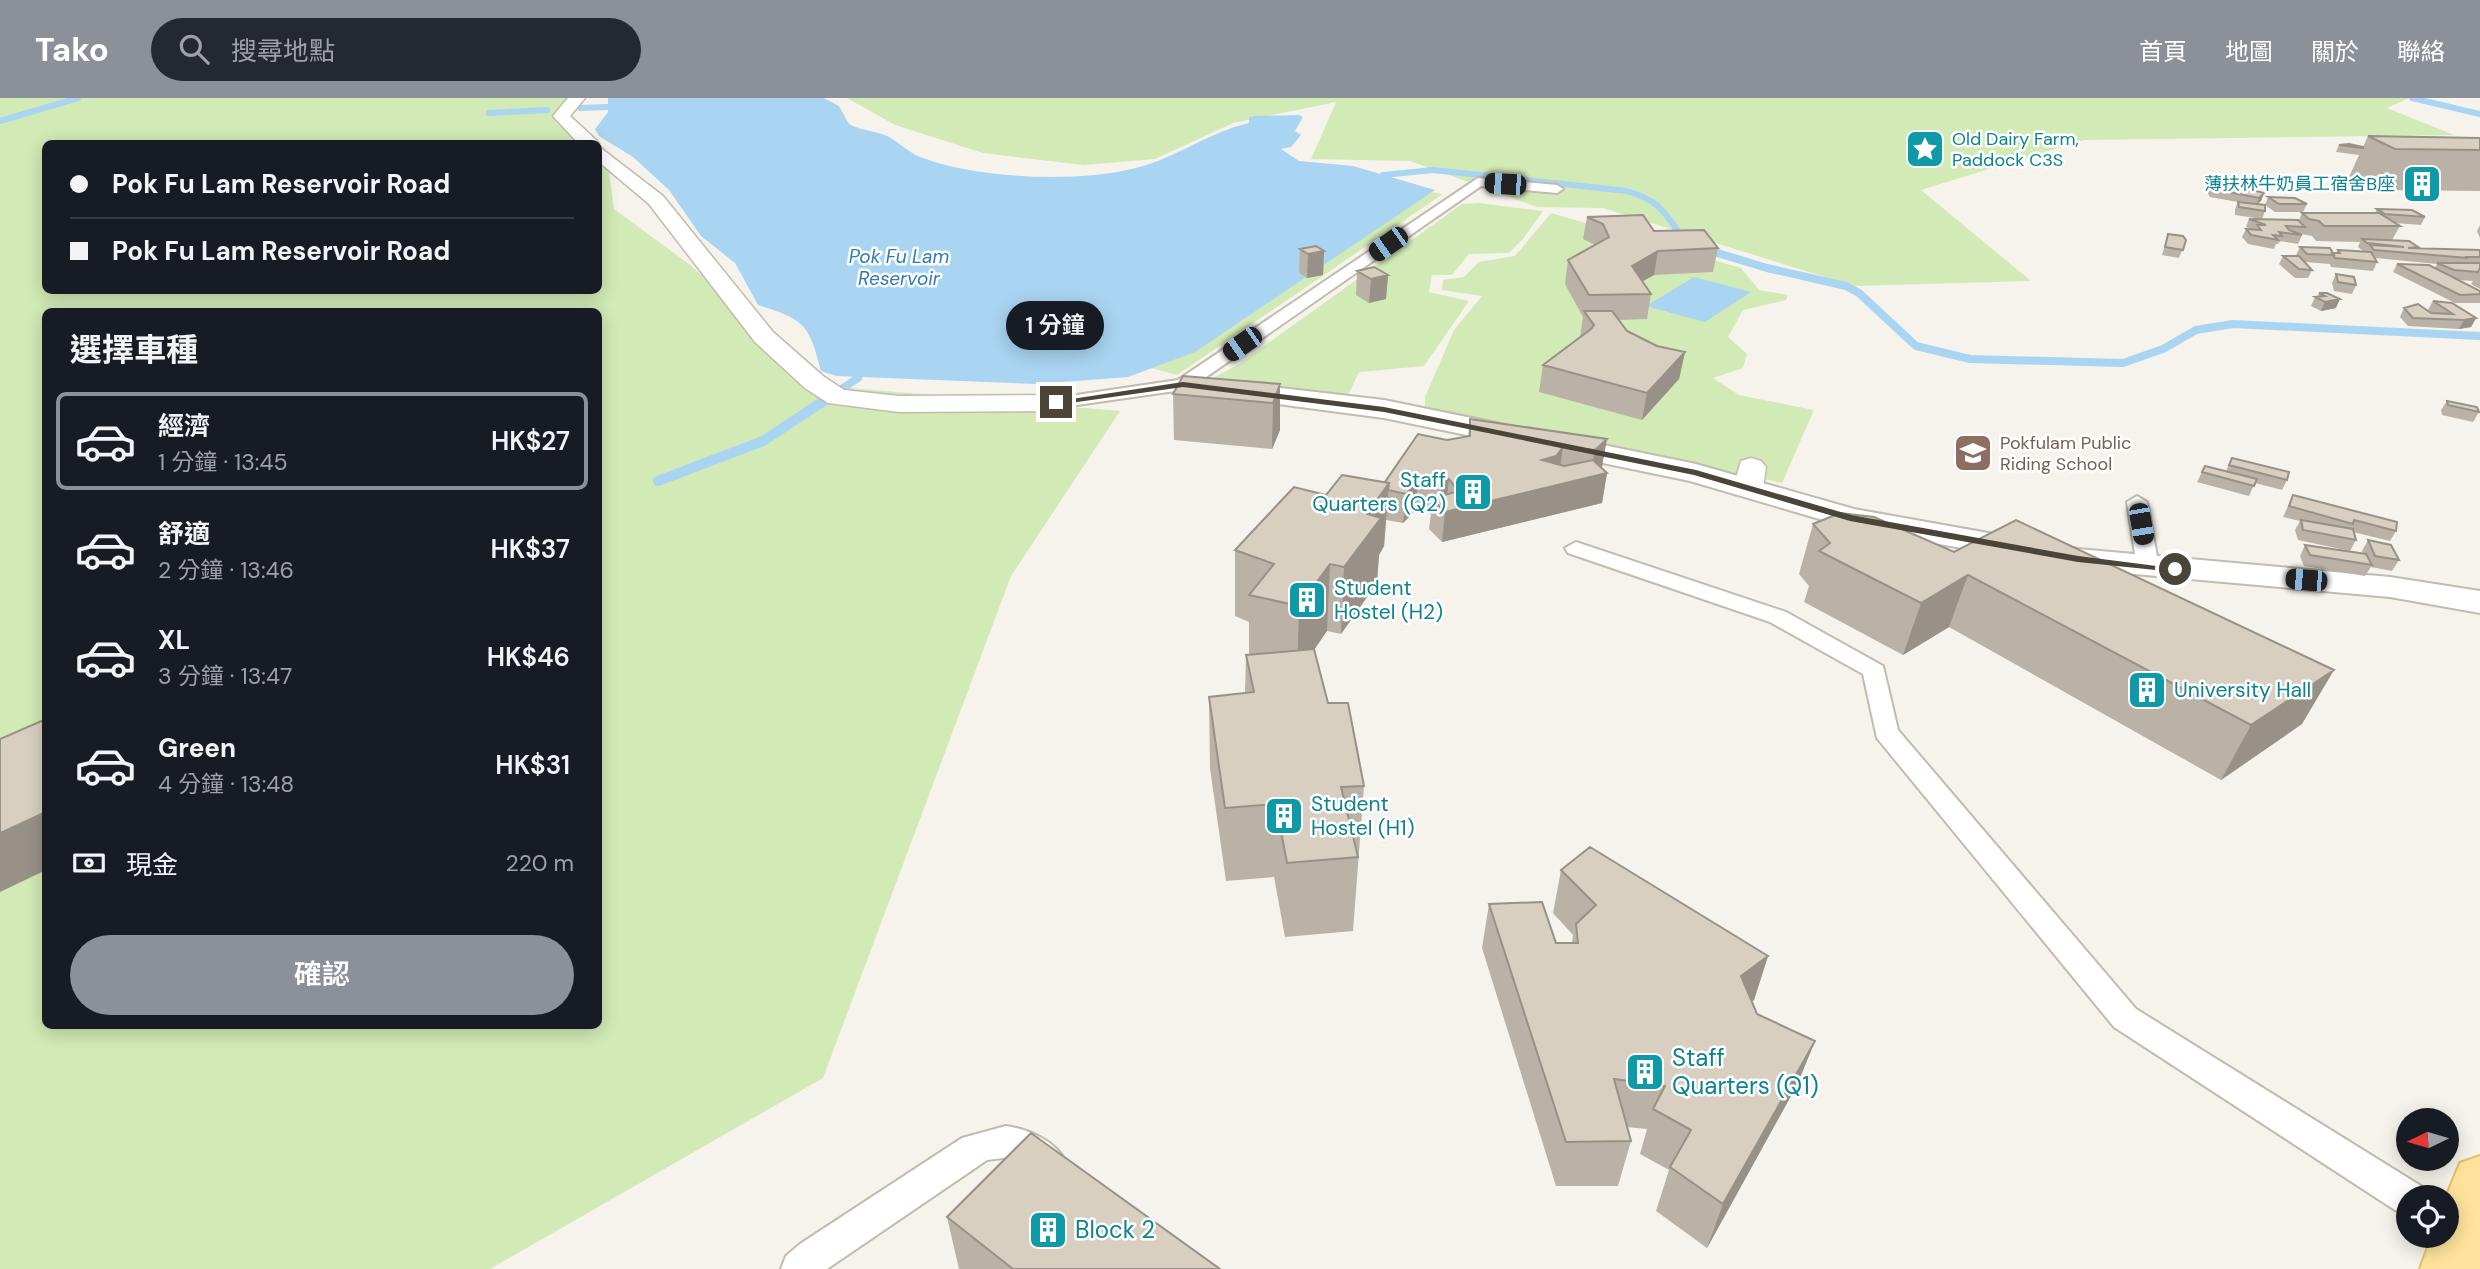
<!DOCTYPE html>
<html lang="zh-TW">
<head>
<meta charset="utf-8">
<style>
	:root { --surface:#171b24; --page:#242831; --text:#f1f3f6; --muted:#9ea1a6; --line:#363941; --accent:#8c9099 }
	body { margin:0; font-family:"DM Sans","Noto Sans TC",sans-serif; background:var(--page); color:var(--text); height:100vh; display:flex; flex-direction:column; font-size:26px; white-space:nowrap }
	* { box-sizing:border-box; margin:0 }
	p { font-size:23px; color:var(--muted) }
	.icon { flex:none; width:38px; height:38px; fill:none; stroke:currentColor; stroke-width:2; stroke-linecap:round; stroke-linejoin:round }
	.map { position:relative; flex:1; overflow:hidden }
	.side { position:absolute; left:42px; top:210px; width:560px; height:721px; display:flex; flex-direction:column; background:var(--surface); border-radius:10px; box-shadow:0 4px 18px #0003 }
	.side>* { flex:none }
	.top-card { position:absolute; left:42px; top:42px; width:560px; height:154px; border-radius:10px; box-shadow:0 4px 18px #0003; display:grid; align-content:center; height:154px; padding:0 28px; background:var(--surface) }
	.needle { width:46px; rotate:265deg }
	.controls { position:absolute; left:2396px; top:1010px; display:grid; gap:14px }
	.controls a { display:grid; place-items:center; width:63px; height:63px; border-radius:50%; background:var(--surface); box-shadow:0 4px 18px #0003; font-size:35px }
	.end { position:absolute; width:32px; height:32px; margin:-16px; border:9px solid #4b4439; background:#fff; box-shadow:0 0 0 4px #fff }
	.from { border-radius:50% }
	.bubble { position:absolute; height:49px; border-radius:24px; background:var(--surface); box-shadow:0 4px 18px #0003; font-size:23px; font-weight:600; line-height:49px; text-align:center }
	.car { position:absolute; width:21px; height:42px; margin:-21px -10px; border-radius:9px; box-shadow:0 0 5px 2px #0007; background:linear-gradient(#222 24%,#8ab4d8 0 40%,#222 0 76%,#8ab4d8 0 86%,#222 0) }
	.top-card b { display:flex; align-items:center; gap:24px; height:66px; font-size:26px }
	.top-card b+b { border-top:2px solid var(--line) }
	.top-card i { width:18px; height:18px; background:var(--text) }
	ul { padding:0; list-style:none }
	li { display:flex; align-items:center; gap:21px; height:98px; margin:0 14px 10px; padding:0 14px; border:4px solid transparent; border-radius:10px }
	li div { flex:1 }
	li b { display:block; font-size:26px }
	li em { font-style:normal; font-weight:600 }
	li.current { border-color:var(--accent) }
	li>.icon { width:63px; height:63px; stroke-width:1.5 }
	h2 { padding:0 28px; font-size:32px; line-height:84px }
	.pay { display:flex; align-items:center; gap:18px; height:77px; padding:0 28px; font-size:26px }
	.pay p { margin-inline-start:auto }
	.action { display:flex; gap:14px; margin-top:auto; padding:14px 28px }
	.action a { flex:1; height:80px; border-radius:42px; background:var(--accent); color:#fff; font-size:28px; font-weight:600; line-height:80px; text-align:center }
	header { display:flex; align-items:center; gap:42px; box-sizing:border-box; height:98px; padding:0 35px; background:var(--accent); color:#fff }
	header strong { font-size:33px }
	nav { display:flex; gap:38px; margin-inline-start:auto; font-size:24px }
	.search { width:490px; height:63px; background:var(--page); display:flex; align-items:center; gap:18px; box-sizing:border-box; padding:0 24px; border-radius:38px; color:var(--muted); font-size:26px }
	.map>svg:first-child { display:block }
	.green { fill:#d2eab5; fill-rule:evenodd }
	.water { fill:#a9d4f2 }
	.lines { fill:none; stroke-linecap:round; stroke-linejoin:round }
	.stream-far2 { stroke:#a9d4f2; stroke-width:6 }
	.stream-far1 { stroke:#a9d4f2; stroke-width:8 }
	.stream { stroke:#a9d4f2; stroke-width:10 }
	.service-casing { stroke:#c2bbae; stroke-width:4 }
	.pedestrian-casing { stroke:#c2bbae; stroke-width:3 }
	.minor-casing { stroke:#c2bbae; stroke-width:4 }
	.primary-casing { stroke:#e6c16a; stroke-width:4 }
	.service { fill:#fff; fill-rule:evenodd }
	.pedestrian { fill:#fff; fill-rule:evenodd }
	.minor { fill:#fff; fill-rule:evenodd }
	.primary { fill:#ffe39c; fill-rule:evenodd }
	.wall { fill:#bab2a6 }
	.shaded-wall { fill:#979187 }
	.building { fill:#d8cfc1; stroke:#979187; stroke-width:2 }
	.route { fill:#4b4439 }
	.labels { text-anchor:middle; stroke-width:5; stroke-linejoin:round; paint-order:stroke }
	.far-culture-label { font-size:18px; fill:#0d838f; stroke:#fff; text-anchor:start }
	.far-education-label { font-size:18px; fill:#785e54; stroke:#fff; text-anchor:start }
	.far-water-label { font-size:19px; font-style:italic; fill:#2e7ab2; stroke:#fff }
	.culture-label { font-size:21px; fill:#0d838f; stroke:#fff; text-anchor:start }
	.near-culture-label { font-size:24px; fill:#0d838f; stroke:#fff; text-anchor:start }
</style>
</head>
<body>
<header>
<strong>Tako</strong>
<div class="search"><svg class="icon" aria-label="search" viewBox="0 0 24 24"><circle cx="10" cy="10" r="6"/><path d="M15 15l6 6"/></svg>搜尋地點</div>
<nav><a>首頁</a><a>地圖</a><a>關於</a><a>聯絡</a></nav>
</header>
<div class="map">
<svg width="2480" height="1171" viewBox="0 0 2480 1171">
	<rect width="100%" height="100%" fill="#f6f3ec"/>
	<path class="green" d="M0,0H584L571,16L606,52L614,111L689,166L826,288L1120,313L1011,478L823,980L490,1171H0ZM46,46H598V192H46ZM46,214H598V928H46Z
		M847,0H2409L2387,10L2454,37L2084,42L1921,92L2031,183L1854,188L1603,110L1537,109L1410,63L1311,61L1336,4L1233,25L1155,61L1083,67L983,55L895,27Z
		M1422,93L1443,96L1177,277L1151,270Z
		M1479,105L1543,113L1523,141L1509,155L1469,156L1452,177H1432L1429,194L1469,203L1424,268L1359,274L1346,301L1210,282L1239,266L1462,106Z
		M1551,115L1741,170L1759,192L1788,197L1786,202L1743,212L1728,239L1747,256L1743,270L1713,280L1739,297L1814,312L1782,385L1425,309V299L1454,232L1482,198L1442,192L1443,182L1464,179L1479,164L1515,158Z"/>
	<path class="water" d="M608,0H824L839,8L849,26C861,33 878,33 889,39C900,45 908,54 920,59C976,81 1078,85 1136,70C1176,60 1209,34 1249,25V19L1254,18L1299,17L1303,19L1295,33L1301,37L1291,49L1281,51L1299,63L1353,68L1435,92L1195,254L1128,279L1036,286L837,278L821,273C809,226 805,222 758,207L735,165L701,138L669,92L633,59L599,38L595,31L608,14Z
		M1694,179L1751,194L1705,224L1646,208Z"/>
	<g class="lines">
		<path class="stream-far2" d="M2412,0L2480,16
			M580,10L608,9
			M489,15L547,12
			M0,23L78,0
			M1383,77L1433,72L1627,93C1656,102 1661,109 1678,133"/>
		<path class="stream-far1" d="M1676,132L1684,143
			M1701,150L1767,170L1846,188L1859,195L1916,248L1970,261L2123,265L2163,251L2196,232L2233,226L2480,238
			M822,304L858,280"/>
		<path class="stream" d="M658,383L763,343L825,302"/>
		<defs>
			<path id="service" d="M1478,80L1557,87L1563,91L1557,95L1481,88L1189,291L1056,310L1047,305L1056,300L1178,282Z
				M2137,398L2147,404L2159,469L2148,476L2137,469L2127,404Z
				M1576,444L1786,514L1883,568L1898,632L2136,911L2421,1088L2426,1099H2408V1116L2395,1112L2114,929L1877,640L1863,576L1770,524L1568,455L1565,450Z
				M1006,1028C1028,1031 1056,1043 1066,1064L1061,1075L1048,1080L1011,1059L987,1062L827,1171H781L786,1158L800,1146L962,1040Z"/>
			<path id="pedestrian" d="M568,0H585L570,18L596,42L599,46L598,47L579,46L553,18Z
				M598,48L663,98L773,234L823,278L844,292L899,298L1056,297L1066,299L1069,305L1066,311L1056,313L899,314L828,305L805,290L755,244L649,106L598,63Z
				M1751,360L1761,363L1766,369L1763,390L1759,396L1748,399L1737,396L1733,390L1741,363Z"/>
			<path id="minor" d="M1228,284L1384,302L1696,366L1854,411L2078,451L2390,479L2480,493V515L2390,499L2078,471L1850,430L1690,383L1384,320L1218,298L1214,292L1218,286Z"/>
			<path id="primary" d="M2480,1058V1171H2420L2432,1138H2446V1099L2460,1065Z"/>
		</defs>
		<use href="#service" class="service-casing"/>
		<use href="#pedestrian" class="pedestrian-casing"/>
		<use href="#minor" class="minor-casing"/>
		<use href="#primary" class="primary-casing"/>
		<use href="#service" class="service"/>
		<use href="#pedestrian" class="pedestrian"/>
		<use href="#minor" class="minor"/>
		<use href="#primary" class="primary"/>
	</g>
	<path class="wall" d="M2368,38L2480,40V93L2375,92L2349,79L2359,57L2336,54L2339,47L2363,49Z
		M2210,87L2264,95L2261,103L2257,106L2265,107L2268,99L2307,106L2303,114H2275L2265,107V113L2262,121L2235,117V111L2238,104L2210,99L2207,94Z
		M2377,111L2425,119L2421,127L2395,125L2400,128L2392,142L2418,149L2417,150L2480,152V191L2471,186L2473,183L2458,182L2480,193V205H2455L2393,174L2397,166L2435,170L2437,166L2375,160L2377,164L2373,173L2331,169L2330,166L2305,164L2312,172L2308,180H2295L2279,166L2283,158H2297L2296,157L2300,149L2332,155H2336L2338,152L2363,153L2358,149L2360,144L2316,143L2312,138L2301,136L2302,137L2298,146L2280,143L2278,146H2276L2274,151L2248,146L2242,139L2246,131H2251L2246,129L2249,121L2299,122L2302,115H2375Z
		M1587,119L1654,133L1718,150L1713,174L1654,177L1642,183L1651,196L1647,221L1619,222L1627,233L1657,248L1685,254L1679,281L1642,322L1539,294L1543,267L1580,239L1583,219L1565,186L1568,162L1595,147L1583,141Z
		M2480,127V140L2477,133Z
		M2168,136L2186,142L2179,160L2162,157Z
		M1300,151L1324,153L1323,177L1307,180L1299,175Z
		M1357,173L1388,177L1386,201L1369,205L1356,197Z
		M2336,176L2356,187L2352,196L2334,193L2332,185Z
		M2319,195H2327L2336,210L2321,213L2311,208L2315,199H2318Z
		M2433,203L2476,220L2471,229L2459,231L2408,228L2400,219L2404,210L2432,215L2428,212Z
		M1280,286V332L1272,351L1174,342L1173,296Z
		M2447,303L2479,314L2473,324L2442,317L2441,312Z
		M1470,321L1607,341L1601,370L1607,375L1602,405L1442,444L1429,431L1431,416L1415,413L1403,425L1386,422L1384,448L1379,457L1377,485L1341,536L1327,533L1314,551L1328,605L1364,688L1353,833L1285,839L1274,779L1226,783L1210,670L1209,599L1245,595L1246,557L1249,556V524L1235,518V452L1385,384L1447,342L1468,339Z
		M2232,360L2287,382L2282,392L2255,385L2249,398L2197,384L2205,368L2226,373Z
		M2293,397L2396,433L2390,443L2353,434L2356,442L2350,453L2298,442L2295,432L2300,423L2283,419Z
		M1840,415L2302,626L2221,682L1949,529L1903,557L1804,504L1809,488L1799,476L1813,426Z
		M2368,442L2399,462L2392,473L2371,469L2365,478L2304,468L2300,458L2305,447L2363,456L2362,453Z
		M1561,772L1768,858L1754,902L1751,903L1757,916L1815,943L1797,987L1707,1150L1656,1113L1669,1072L1640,1056L1647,1031L1627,1029L1631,1043L1618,1088H1556L1482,850L1489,806L1556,845H1572L1573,837L1553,815Z
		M947,1119L1220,1171H959Z"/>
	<path class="shaded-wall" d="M2264,95L2261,103L2256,107L2259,100Z
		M1324,153L1323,177L1307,180L1308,156Z
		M1658,153L1654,177L1627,192L1632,168Z
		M1388,177L1386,201L1369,205L1371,181Z
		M2340,201L2336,210L2321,213L2325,204Z
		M2476,220L2471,229L2459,231L2464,222Z
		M1685,254L1679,281L1642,322L1647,295Z
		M1280,286V332L1272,351L1273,305Z
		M1607,341L1602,369L1591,379L1607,375L1602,405L1442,444L1445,414L1590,379L1595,352Z
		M1563,349L1559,378L1542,362Z
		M1449,381L1446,410L1439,409L1441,388Z
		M1418,384L1415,413L1403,425L1406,396Z
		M1389,385L1384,448L1379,457L1377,485L1341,536L1344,469L1367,416Z
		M1330,466L1327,533L1297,577L1299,508Z
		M1968,477L1949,529L1903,557L1921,505Z
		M2334,572L2302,626L2221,682L2251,627Z
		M46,714V772L0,794V735Z
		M1768,858L1754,902L1726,923L1741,878Z
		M1815,943L1797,987L1707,1150L1723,1106Z"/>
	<path class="building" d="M2368,38L2480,40V52L2395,51Z
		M2349,46L2363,49V50L2339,47Z
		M2214,82L2264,95L2259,100L2213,91L2210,87Z
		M2268,99L2295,100L2307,106H2279Z
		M2238,104L2265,107V113L2239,109Z
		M2377,111L2412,112L2425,119L2385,116Z
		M2302,115H2379L2400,128H2324L2319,123L2309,121Z
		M1643,117L1654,133L1704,132L1718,150L1658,153L1632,168L1651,196L1589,197L1568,162L1609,139L1603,126L1587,119Z
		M2249,121L2298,122L2305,129L2286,128L2289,132L2302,137L2279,134L2282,138L2273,137L2278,142L2251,137L2246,131L2261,132L2257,127H2266Z
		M2168,136L2183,138L2186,142L2183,152L2165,149Z
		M2362,141L2409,143L2418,149L2408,150L2480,152V159H2465L2468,160L2374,152L2370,147L2404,149L2367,145Z
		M1316,148L1324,153L1308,156L1300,151Z
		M2300,149L2330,150L2334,157L2307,156Z
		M2338,152L2371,154L2377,164L2335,160L2332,155H2340Z
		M2283,158H2299L2312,172L2299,171Z
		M2437,165H2480V170L2478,174L2454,172Z
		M2397,166L2429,167L2480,193V196L2460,197Z
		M1374,169L1388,177L1371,181L1357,173Z
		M2336,176L2354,179L2356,187L2338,184Z
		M2319,195H2327L2340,201L2325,204L2315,199L2325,198Z
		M2433,203L2452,205L2476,220L2464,222L2413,220L2404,210L2418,206L2431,215L2453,216Z
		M1584,213H1612L1627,233L1657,248L1685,254L1647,295L1543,267L1591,231L1594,227Z
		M1183,278L1280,286L1273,305L1173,296Z
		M2447,303L2477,309L2479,314L2448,307Z
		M1470,321L1607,341L1595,352L1563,349L1556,358L1542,362L1564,368L1593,362L1607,375L1445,414L1432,401L1458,393L1449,381L1441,388L1418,384L1406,396L1388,392L1389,385L1385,384L1418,336L1447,342L1470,338Z
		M2232,360L2289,374L2287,382L2229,367Z
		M2205,368L2257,381L2254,388L2202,374Z
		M1342,377L1389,385L1367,416L1381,420L1344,469L1330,466L1299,508L1249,497L1274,466L1235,452L1294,389L1326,397Z
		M2293,397L2397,424L2396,433L2354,422L2353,426L2289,408Z
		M1840,415L1874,419L1954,454L2016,422L2334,572L2251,627L1968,477L1921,505L1819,453L1830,445L1813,426Z
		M2301,422L2353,431L2356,442L2303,432Z
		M2368,442L2391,447L2399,462L2375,458Z
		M2305,447L2366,456L2372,467L2310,457Z
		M1314,551L1328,605H1348L1364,688L1341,689L1358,759L1287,765L1276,706L1225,710L1209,599L1254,594L1246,557Z
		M46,621V714L0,735V641Z
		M1590,749L1768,858L1741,878L1757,916L1815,943L1723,1106L1670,1069L1691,1032L1653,1011L1665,988L1614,981L1631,1043L1566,1044L1489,806L1542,804L1556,845H1578L1576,826L1596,807L1561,772Z
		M1031,1035L1220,1171H1013L947,1119Z"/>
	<path class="route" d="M1183,284L1384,309L1696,372L1851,417L2078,458L2180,471L2175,474L2078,464L1850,423L1694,377L1384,314L1183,289L1056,307L1052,304Z"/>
	<defs>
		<symbol id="sight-square" viewBox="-11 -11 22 22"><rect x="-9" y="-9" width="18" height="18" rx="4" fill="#0f9aa8" stroke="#fff"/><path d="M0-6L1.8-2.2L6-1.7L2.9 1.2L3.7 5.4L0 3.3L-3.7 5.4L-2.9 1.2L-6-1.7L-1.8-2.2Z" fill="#fff"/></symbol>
		<symbol id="building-square" viewBox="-11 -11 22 22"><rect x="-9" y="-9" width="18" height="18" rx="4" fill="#0f9aa8" stroke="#fff"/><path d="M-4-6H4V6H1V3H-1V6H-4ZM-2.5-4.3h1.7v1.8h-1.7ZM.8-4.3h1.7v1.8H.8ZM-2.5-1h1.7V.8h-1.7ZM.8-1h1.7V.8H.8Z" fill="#fff"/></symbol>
		<symbol id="school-square" viewBox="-11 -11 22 22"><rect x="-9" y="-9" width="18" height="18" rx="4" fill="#8d6e63" stroke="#fff"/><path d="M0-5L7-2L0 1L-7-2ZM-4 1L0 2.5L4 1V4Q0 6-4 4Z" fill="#fff"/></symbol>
	</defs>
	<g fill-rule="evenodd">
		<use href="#sight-square" x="1903" y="29" width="44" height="44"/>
		<use href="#building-square" x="2400" y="64" width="44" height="44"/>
		<use href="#school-square" x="1951" y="333" width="44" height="44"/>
		<use href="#building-square" x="1451" y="372" width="44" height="44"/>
		<use href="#building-square" x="1285" y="480" width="44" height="44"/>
		<use href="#building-square" x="2125" y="570" width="44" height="44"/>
		<use href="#building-square" x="1262" y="696" width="44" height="44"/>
		<use href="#building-square" x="1623" y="952" width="44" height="44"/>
		<use href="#building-square" x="1026" y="1110" width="44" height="44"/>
	</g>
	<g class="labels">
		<g class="far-culture-label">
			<text x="1952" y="47">Old Dairy Farm,<tspan x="1952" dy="21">Paddock C3S</tspan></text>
			<text x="2395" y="92" text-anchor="end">薄扶林牛奶員工宿舍B座</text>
		</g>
		<g class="far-education-label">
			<text x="2000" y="351">Pokfulam Public<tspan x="2000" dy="21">Riding School</tspan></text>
		</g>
		<g class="far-water-label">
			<text x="899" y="165">Pok Fu Lam<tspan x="899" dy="22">Reservoir</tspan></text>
		</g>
		<g class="culture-label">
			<text x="1446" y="389" text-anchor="end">Staff<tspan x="1446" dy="24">Quarters (Q2)</tspan></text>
			<text x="1334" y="497">Student<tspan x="1334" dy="24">Hostel (H2)</tspan></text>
			<text x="2174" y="599">University Hall</text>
			<text x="1311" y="713">Student<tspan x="1311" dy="24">Hostel (H1)</tspan></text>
		</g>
		<g class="near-culture-label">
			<text x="1672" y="968">Staff<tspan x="1672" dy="28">Quarters (Q1)</tspan></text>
			<text x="1075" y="1140">Block 2</text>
		</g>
	</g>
</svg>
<div class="controls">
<a><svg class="needle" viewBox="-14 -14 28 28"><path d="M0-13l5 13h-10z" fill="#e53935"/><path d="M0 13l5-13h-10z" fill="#9ea1a6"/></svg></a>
<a><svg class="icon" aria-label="locate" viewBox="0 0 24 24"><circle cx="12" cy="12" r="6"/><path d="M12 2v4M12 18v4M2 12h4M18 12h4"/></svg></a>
</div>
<i class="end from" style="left:2175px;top:471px"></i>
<i class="end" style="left:1056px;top:304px"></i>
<div class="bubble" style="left:1006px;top:203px;width:98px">1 分鐘</div>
<i class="car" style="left:1505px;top:86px;rotate:274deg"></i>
<i class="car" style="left:1388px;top:146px;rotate:235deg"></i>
<i class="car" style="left:1242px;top:246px;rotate:235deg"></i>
<i class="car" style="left:2141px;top:426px;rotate:170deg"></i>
<i class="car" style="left:2306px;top:482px;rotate:275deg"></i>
<div class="top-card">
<b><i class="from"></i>Pok Fu Lam Reservoir Road</b>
<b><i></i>Pok Fu Lam Reservoir Road</b>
</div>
<section class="side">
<h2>選擇車種</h2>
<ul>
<li class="current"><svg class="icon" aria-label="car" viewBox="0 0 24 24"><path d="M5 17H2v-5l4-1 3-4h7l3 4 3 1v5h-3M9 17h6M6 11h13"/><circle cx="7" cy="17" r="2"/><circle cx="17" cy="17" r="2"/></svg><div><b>經濟</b><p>1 分鐘 · 13:45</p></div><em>HK$27</em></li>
<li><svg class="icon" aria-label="car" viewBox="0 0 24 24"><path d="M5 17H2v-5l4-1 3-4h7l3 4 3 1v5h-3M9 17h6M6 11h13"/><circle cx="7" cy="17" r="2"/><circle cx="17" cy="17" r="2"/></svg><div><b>舒適</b><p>2 分鐘 · 13:46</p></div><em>HK$37</em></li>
<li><svg class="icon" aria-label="car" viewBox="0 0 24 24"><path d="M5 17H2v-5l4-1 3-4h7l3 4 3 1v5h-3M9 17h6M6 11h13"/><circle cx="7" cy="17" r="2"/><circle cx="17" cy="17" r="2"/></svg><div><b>XL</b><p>3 分鐘 · 13:47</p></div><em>HK$46</em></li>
<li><svg class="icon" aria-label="car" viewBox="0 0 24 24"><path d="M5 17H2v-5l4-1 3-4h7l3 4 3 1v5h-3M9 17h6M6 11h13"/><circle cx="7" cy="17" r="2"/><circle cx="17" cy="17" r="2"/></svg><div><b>Green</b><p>4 分鐘 · 13:48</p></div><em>HK$31</em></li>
</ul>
<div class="pay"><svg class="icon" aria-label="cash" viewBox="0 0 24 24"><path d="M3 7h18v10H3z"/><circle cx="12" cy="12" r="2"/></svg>現金<p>220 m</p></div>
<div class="action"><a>確認</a></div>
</section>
</div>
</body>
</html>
